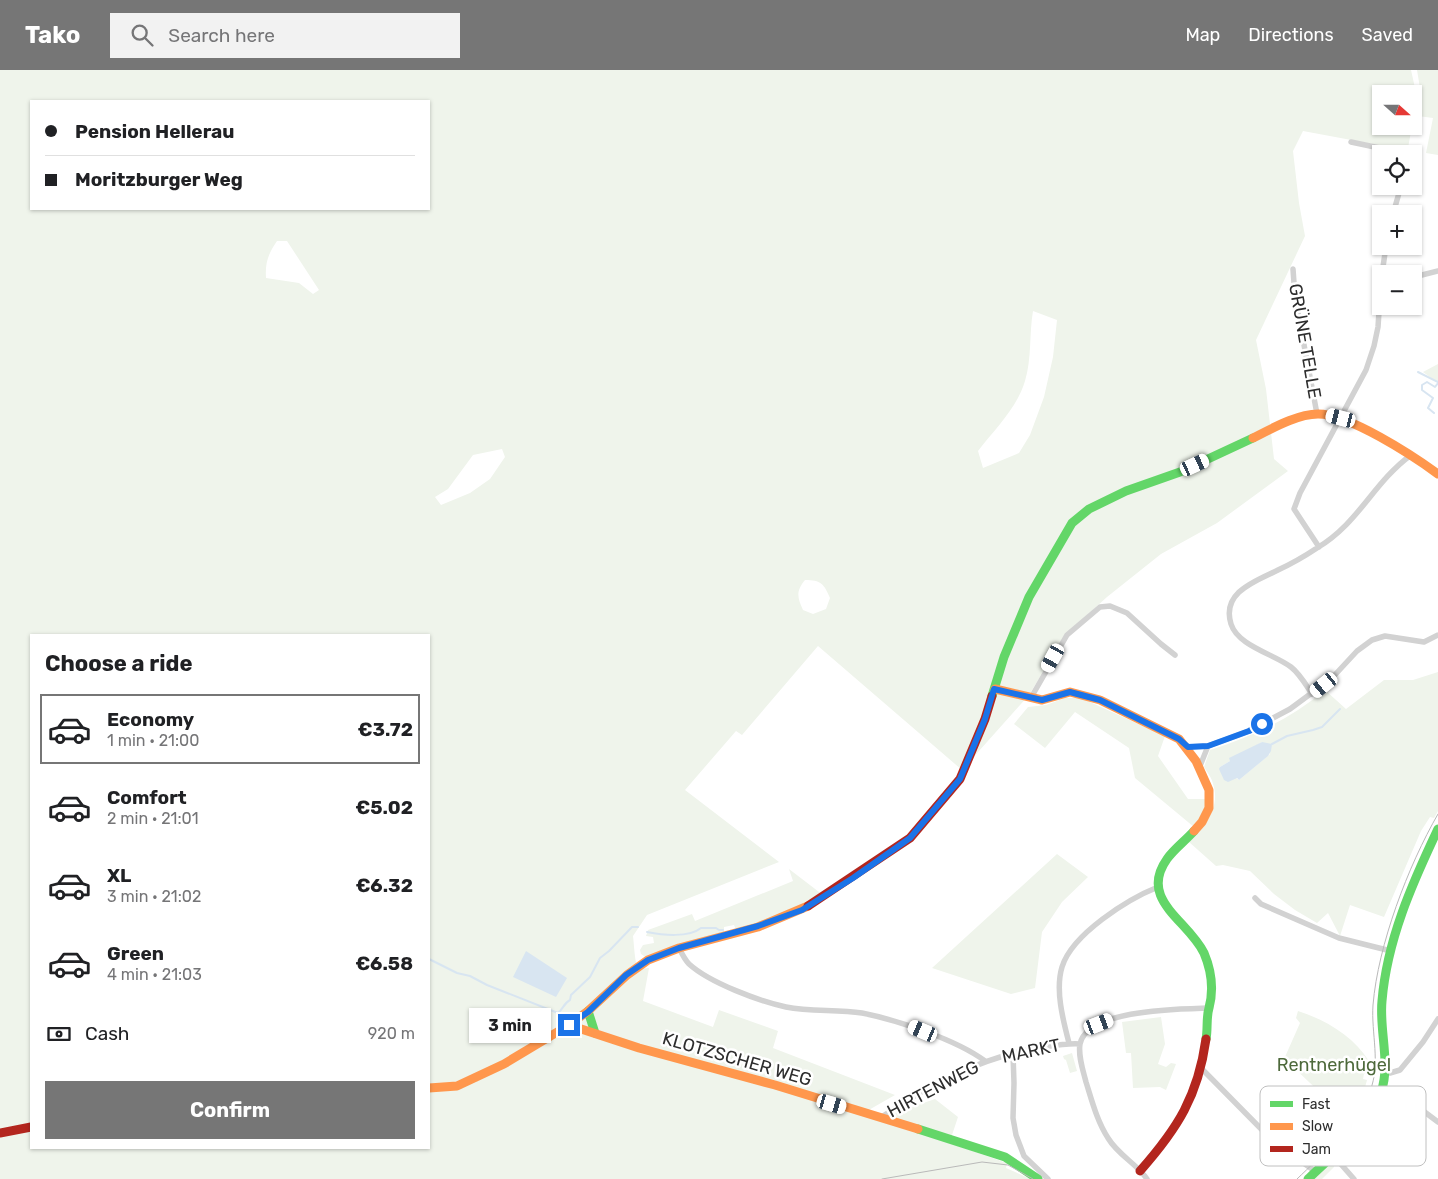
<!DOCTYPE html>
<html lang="en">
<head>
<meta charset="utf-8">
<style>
	:root { --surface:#fff; --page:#f2f2f2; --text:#202124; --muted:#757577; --line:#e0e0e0; --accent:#767676 }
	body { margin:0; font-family:Rubik,sans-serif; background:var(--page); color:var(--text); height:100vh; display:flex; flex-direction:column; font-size:19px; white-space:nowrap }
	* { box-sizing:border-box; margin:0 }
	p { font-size:16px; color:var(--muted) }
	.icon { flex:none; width:28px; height:28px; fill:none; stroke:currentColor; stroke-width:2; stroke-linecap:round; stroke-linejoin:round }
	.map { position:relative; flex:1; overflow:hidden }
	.panel { position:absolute; left:30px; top:564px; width:400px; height:515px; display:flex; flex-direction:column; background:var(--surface); border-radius:0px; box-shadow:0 1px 4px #0004 }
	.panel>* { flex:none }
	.banner { position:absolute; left:30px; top:30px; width:400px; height:110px; border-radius:0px; box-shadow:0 1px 4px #0004; display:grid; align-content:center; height:110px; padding:0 15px; background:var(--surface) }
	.needle { width:32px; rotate:111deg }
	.buttons { position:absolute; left:1372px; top:15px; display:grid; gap:10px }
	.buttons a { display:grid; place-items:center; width:50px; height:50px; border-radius:0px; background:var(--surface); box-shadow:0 1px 4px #0004; font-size:25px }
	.end { position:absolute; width:22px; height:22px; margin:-11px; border:6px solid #1a73e8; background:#fff; box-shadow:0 0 0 2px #fff }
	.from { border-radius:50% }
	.bubble { position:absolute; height:35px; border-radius:0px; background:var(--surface); box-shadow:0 1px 4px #0004; font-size:16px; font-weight:700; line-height:35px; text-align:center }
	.car { position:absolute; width:15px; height:30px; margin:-15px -8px; border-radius:6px; box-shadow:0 0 4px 1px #0007; background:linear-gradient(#fff 24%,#345 0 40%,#fff 0 76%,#345 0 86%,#fff 0) }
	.banner b { display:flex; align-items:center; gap:18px; height:48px; font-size:19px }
	.banner b+b { border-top:1px solid var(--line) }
	.banner i { width:12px; height:12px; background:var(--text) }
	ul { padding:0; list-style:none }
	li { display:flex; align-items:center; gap:15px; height:70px; margin:0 10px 8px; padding:0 5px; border:2px solid transparent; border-radius:0px }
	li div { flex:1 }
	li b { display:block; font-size:19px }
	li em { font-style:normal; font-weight:700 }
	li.on { border-color:var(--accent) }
	li>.icon { width:45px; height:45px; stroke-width:1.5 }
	h2 { padding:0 15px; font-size:22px; line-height:60px }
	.pay { display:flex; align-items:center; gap:12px; height:55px; padding:0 15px; font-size:19px }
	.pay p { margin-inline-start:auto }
	.action { display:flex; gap:10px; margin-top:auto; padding:10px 15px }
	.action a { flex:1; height:58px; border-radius:0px; background:var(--accent); color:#fff; font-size:20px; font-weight:700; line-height:58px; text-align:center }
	header { display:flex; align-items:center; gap:30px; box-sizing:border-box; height:70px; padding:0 25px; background:var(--accent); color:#fff }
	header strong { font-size:24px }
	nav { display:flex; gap:28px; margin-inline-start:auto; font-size:18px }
	.search { width:350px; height:45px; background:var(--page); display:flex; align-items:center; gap:12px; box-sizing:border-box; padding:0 18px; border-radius:0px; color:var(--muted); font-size:19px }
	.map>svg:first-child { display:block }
	.green { fill:#eff4eb; fill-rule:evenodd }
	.water { fill:#d8e5f1 }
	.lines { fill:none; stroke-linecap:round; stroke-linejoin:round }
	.stream { stroke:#d8e5f1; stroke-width:2 }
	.street { stroke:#d2d2d2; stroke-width:5.5 }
	.fast { stroke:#63d668; stroke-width:9 }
	.slow { stroke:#ff974d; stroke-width:9 }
	.jam { stroke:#b3261e; stroke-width:9 }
	.tram { stroke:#b9b9b9; stroke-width:1 }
	.route { stroke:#1a73e8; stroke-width:6 }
	.labels { text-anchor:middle; stroke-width:5; stroke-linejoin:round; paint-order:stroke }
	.street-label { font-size:18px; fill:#2d2d2d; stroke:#fff }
	.park-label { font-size:18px; fill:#4d693b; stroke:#fff }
	.key { fill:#fff; stroke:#c0c0c0; stroke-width:1 }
	.key-label { font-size:14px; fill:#2d2d2d }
</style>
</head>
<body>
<header>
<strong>Tako</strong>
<div class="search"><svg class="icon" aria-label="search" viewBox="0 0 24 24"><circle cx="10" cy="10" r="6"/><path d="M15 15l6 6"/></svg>Search here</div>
<nav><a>Map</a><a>Directions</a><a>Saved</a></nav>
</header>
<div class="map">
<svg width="1438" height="1109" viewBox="0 0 1438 1109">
	<rect width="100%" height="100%" fill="#fff"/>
	<path class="green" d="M0,0H1411L1415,18L1414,34V24H1381V56H1412L1408,78L1405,80L1303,61L1293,81L1299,133L1305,166L1256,270L1266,319L1274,389L1288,401L1217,453L1161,484L1107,527L1066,564L1029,625L962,700L818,576L742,665L736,661L685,720L779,792L647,845L633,866C634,874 635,894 638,899L649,898L643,931L713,957L719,940L778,961L773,978L895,1025L867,1041L923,1064L1007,1093L1006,1098L1031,1109H0ZM31,31H429V139H31ZM277,171H287L319,220L313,224L299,213L266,208C265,193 268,184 277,171ZM1033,241L1057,250L1053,287L1044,327L1030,365L1019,383L983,398L978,381C995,359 1017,338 1025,311C1032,288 1029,264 1033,241ZM502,379L505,387L490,409L470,423L441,435L435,427L448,419L473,385ZM805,510C821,510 824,514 830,528L826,539L813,544L803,540C797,527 796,521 805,510ZM31,565H429V1078H31Z
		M1417,0H1438V85L1426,83L1433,48L1418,46L1420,18Z
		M1438,294V313L1423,302Z
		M1438,602V741L1434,748L1430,747L1421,761L1384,847L1350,835L1340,866L1328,843L1317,853L1295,840L1274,824L1250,801L1223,795L1216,796L1189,772C1205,757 1221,737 1213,714C1212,708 1207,702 1204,697L1210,680C1254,666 1290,649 1325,620L1346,639L1384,610H1413ZM1262,672L1270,684L1239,710L1220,697Z
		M1065,628H1081L1165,666L1158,686L1188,729H1207L1205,743L1194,757L1135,708L1129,678L1075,642L1045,678L1014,654L1028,637L1046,635Z
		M1057,784L1088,807L1062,832L1042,862L1035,918L1011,924L932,898Z
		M789,799L823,825C797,841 766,852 736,860L734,855L724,857V863L647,888L641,884L640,880L643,875L654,873L653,867L646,866L648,860L692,844L695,851L793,811Z
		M1298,941C1326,950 1353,966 1369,991L1367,1004H1364L1363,1009L1367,1010C1364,1024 1354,1036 1346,1047L1291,995L1281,996L1300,953L1296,948Z
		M1161,947L1165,974L1158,994L1166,997L1171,993L1176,994L1166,1020L1160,1017L1133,1018L1131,983H1126L1122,952Z
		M1072,983L1077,1001L1070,1003L1066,990L1064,989L1063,986Z
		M935,1029L958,1047L951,1068L883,1047Z
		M1330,1092L1334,1093V1097L1322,1109H1315L1314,1107Z"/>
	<path class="water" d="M1262,672L1272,674L1271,681L1268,686L1239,710L1237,708L1228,712L1224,710L1219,699L1220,697L1230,691L1229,688Z
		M526,881L567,908L556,927L513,907Z"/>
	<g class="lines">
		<path class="stream" d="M1418,302L1438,312
			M1434,343L1428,338L1433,328L1422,320V315L1427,312L1435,317L1438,313
			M1272,674L1287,666L1313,660L1322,657L1340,639
			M647,862C662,865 689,868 701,858H716L719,860H723
			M429,889L457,903L470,906L487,915L558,943C563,939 564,933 570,930L571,925L590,907L600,888L609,881L632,857H638"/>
		<path class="street" d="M1351,72L1408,84
			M1393,144L1401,116
			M1293,199L1295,227L1317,344
			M1382,204L1386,176
			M1414,207L1438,201
			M1319,477L1294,439L1300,423L1366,300L1374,276L1378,257L1381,211
			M1312,624C1306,615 1300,604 1291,597C1274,584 1238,576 1231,554C1221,522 1256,511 1278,500C1291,494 1305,486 1317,478C1359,453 1373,413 1411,385
			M1032,626L1067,565L1100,537L1110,536L1127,543L1161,574L1175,585
			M1188,677L1208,676L1249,661L1290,639L1332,608L1357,581L1372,570L1385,566L1424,572L1438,565
			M1200,696L1208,676
			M1255,828L1261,834L1339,868L1391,881
			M679,878C682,884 685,890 689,894C710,913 759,931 786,937C811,942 837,939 862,943C897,950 957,970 985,991
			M1069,973C1063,950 1055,920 1062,897C1072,864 1128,829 1158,817
			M1013,984L1014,1013L1013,1048L1016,1065L1024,1086L1048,1109
			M1202,999L1273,1071L1316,1102
			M1385,1002L1390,1003L1400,1000L1423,972L1438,949
			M1382,1020L1402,1025L1438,1052
			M880,1048C929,1015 979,988 1038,978C1052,976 1065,973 1080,974
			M1332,1084L1354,1109
			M1147,1109C1137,1094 1118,1085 1108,1068C1097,1051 1092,1031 1086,1012C1083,1000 1078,986 1080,974C1087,939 1181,939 1209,938"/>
		<path class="fast" d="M992,626L1004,587L1029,527L1072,453L1089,439L1126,421L1180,402L1253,368
			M1194,761C1185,771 1174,779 1167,789C1138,830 1188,850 1204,883C1212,902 1214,919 1209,938C1206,948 1208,959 1206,969
			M588,941L595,963
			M918,1059L1005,1087L1038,1109
			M1308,1109C1332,1086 1369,1054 1381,1022C1391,994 1379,960 1382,931C1387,870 1412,814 1438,759"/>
		<path class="slow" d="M1253,368C1271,359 1297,344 1318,344C1349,344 1412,385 1438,404
			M995,619L1042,630L1070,622L1100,630L1179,669L1196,691L1209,720V738L1202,752L1194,761
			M569,955L639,978L775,1015L918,1059
			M429,1018L457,1016L504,994L569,955L588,941L627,905L648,890L679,878L758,857L808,836"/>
		<path class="jam" d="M808,836L910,768L960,709L985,649L992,626
			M0,1063L31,1057
			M1140,1101C1178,1058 1198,1026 1206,969"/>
		<path class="tram" d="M882,1109L982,1092L1008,1095L1033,1109
			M1297,1109C1322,1085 1356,1054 1370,1021C1381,994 1371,963 1373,935C1378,875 1408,796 1438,744"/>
	</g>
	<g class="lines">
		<path class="route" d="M569,955L588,942L626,905L648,890L679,878L758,856L802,840L853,808L910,768L960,709L985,649L994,619L1042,630L1070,622L1100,630L1179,669L1188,677L1208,676L1249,661L1262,654"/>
	</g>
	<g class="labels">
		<g class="street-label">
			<text transform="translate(1305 271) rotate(80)" y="6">GRÜNE TELLE</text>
			<text transform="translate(1031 981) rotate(-12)" y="6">MARKT</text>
			<text transform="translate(737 989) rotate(16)" y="6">KLOTZSCHER WEG</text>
			<text transform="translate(933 1019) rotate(-28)" y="6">HIRTENWEG</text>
		</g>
		<g class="park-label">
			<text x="1334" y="1001">Rentnerhügel</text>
		</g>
	</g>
	<rect x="1260" y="1016" width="166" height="80" rx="8" class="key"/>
	<rect x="1270" y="1031" width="23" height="6" fill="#63d668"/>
	<rect x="1270" y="1053" width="23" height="7" fill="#ff974d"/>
	<rect x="1270" y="1076" width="23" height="6" fill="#b3261e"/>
	<g class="key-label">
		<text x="1302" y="1039">Fast</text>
		<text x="1302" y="1061">Slow</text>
		<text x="1302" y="1084">Jam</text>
	</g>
</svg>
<div class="buttons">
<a><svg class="needle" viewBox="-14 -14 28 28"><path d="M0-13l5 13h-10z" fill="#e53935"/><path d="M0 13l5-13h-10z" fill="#757577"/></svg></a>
<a><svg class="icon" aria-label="locate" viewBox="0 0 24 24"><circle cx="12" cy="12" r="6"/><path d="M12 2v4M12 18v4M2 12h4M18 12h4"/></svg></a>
<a>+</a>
<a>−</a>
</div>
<i class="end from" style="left:1262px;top:654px"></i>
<i class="end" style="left:569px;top:955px"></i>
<div class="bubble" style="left:469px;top:938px;width:82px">3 min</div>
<i class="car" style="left:1341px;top:348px;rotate:284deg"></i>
<i class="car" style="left:1195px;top:395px;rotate:65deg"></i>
<i class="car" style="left:1053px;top:588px;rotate:209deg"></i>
<i class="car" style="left:1324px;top:615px;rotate:231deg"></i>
<i class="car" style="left:1099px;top:954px;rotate:69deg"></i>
<i class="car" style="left:923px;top:961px;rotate:293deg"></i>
<i class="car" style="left:832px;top:1034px;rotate:106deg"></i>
<div class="banner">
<b><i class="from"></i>Pension Hellerau</b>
<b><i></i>Moritzburger Weg</b>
</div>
<section class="panel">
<h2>Choose a ride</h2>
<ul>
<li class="on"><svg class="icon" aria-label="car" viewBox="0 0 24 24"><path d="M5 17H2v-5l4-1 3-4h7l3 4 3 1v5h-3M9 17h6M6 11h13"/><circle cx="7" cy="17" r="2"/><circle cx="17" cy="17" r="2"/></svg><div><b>Economy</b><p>1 min · 21:00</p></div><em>€3.72</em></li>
<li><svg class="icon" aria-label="car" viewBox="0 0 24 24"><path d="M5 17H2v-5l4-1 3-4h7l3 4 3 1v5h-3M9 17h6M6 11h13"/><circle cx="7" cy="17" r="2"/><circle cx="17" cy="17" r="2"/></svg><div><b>Comfort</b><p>2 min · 21:01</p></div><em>€5.02</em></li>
<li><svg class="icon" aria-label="car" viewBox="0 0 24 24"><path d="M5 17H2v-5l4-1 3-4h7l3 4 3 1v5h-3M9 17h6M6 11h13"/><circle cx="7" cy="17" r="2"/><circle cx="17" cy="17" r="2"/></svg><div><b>XL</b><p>3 min · 21:02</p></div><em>€6.32</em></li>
<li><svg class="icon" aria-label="car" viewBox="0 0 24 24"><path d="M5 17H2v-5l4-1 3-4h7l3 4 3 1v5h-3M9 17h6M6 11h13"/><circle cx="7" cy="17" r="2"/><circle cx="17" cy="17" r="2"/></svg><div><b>Green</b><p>4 min · 21:03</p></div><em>€6.58</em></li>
</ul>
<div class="pay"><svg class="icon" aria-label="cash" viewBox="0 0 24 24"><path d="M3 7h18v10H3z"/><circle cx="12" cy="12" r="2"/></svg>Cash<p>920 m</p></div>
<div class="action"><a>Confirm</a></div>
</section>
</div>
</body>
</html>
